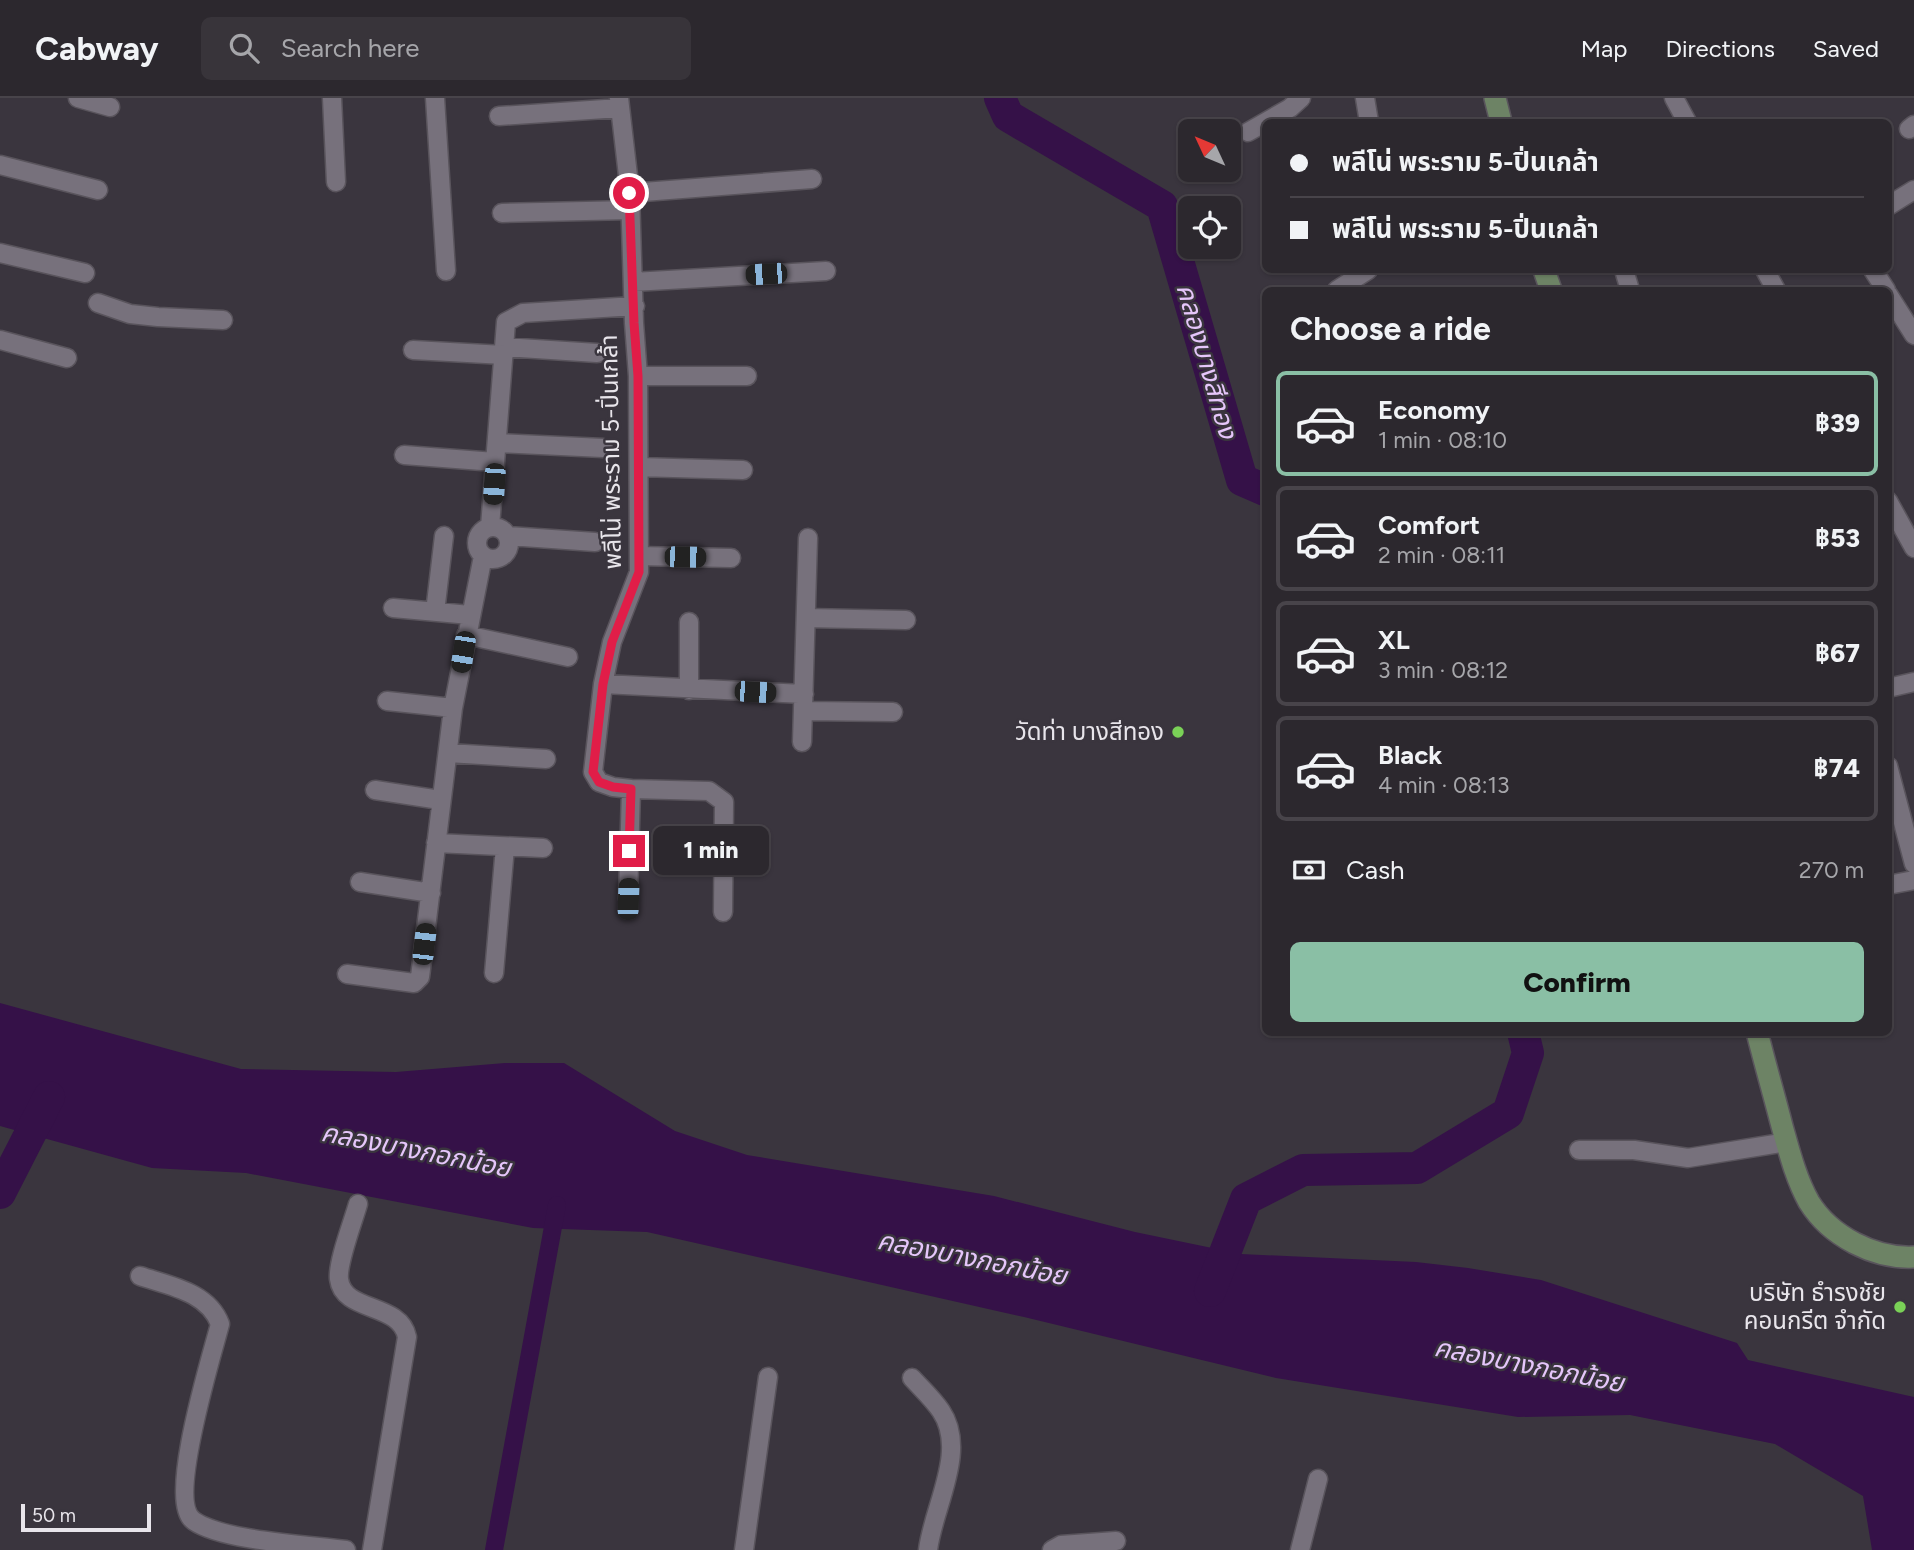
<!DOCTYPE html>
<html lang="en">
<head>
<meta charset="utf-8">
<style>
	:root { --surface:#2c282e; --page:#38343a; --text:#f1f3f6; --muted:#a6a6aa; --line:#48444a; --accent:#8abfa5 }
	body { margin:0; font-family:Figtree,"Noto Sans Thai",sans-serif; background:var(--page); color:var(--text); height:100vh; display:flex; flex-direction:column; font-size:26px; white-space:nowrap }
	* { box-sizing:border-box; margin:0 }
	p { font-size:23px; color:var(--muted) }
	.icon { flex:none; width:38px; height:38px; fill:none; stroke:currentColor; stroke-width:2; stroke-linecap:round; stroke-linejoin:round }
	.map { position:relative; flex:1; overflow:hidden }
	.panel { position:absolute; left:1262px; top:189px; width:630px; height:749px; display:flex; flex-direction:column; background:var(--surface); border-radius:10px; box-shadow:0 2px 5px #0004,0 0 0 2px var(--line) }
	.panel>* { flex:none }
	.banner { position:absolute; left:1262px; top:21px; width:630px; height:154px; border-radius:10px; box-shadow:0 2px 5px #0004,0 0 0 2px var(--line); display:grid; align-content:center; height:154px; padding:0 28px; background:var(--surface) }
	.needle { width:46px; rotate:314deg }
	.tools { position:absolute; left:1178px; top:21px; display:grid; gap:14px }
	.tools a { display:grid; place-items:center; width:63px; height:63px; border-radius:10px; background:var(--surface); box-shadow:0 2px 5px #0004,0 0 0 2px var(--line); font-size:35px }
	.scale { position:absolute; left:21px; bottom:18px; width:130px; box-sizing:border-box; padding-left:7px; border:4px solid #e8e5eb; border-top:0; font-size:19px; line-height:24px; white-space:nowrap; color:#e8e5eb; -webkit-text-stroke:5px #3a353e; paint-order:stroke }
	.end { position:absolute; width:32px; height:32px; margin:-16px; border:9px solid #e11d48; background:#fff; box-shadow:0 0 0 4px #fff }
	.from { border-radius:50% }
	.bubble { position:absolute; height:49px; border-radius:10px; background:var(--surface); box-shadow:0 2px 5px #0004,0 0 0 2px var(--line); font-size:23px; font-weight:800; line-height:49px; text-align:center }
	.car { position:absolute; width:21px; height:42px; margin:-21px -10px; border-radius:9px; box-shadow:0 0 5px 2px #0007; background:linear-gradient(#222 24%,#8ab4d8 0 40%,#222 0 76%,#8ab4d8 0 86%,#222 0) }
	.banner b { display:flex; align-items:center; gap:24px; height:66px; font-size:26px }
	.banner b+b { border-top:2px solid var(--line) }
	.banner i { width:18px; height:18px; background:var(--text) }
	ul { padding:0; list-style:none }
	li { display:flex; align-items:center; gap:21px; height:105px; margin:0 14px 10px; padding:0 14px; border:4px solid var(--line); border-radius:10px }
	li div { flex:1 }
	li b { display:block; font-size:26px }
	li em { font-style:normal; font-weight:800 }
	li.on { border-color:var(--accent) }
	li>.icon { width:63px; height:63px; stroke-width:1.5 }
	h2 { padding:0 28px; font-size:32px; line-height:84px }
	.pay { display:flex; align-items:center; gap:18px; height:77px; padding:0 28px; font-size:26px }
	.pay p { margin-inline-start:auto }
	.cta { display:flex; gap:14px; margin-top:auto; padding:14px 28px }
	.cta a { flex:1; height:80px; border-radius:10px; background:var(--accent); color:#111; font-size:28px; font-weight:800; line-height:80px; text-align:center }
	header { display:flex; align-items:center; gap:42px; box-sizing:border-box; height:98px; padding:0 35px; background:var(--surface); border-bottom:2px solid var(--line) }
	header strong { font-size:33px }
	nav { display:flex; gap:38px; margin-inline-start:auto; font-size:24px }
	.search { width:490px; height:63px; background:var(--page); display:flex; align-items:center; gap:18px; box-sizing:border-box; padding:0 24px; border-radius:10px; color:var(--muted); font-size:26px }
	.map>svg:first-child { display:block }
	.water { fill:#351148 }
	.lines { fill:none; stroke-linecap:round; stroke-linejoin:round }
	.canal { stroke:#351148; stroke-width:18 }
	.river { stroke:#351148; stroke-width:32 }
	.minor-casing { stroke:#59545c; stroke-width:21 }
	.secondary-casing { stroke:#59545c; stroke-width:24 }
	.minor { stroke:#77717c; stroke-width:18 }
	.secondary { stroke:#6d8365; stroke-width:21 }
	.route { stroke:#e11d48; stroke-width:9 }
	.poi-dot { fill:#7ad157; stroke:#3a353e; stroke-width:2.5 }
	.labels { text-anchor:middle; stroke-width:5; stroke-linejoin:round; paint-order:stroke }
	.street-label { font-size:24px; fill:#e8e5eb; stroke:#3a353e }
	.poi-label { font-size:24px; fill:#e8e5eb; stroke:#3a353e; text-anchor:end }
	.water-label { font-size:26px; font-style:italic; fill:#e5c6fa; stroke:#3a353e }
</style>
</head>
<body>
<header>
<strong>Cabway</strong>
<div class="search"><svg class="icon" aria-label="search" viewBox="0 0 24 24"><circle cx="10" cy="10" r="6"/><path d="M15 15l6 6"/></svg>Search here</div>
<nav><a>Map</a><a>Directions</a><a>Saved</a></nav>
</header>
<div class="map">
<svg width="1914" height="1452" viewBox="0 0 1914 1452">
	<rect width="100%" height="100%" fill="#3a353e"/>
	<path class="water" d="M0,905L241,971L396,974L505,965H564L675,1033L747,1057L994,1098L1135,1134L1241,1156L1416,1164L1468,1170L1541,1182L1737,1245L1748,1262L1914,1299V1452H1872L1863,1398L1775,1346L1630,1317L1518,1319L1276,1280L1024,1219L647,1134L533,1130L246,1075L152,1070L0,1028Z"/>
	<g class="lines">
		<path class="canal" d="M494,1452L557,1107"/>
		<path class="river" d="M1000,0L1008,18L1162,108L1242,382L1265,392
			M0,1095L49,999
			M1210,1193L1246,1101L1303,1072L1417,1070L1508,1015L1528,955L1523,934"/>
		<defs>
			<path id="minor" d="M78,0L110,9
				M332,0L336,84
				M435,0L446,173
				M619,0L630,95L634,225L638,278L639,474L612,544L603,586L593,674L599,684L613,689L631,691L628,801
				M1365,0L1369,24
				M1674,0L1687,24
				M499,18L620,10
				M1909,31L1914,27
				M1248,34L1290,10L1301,0
				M0,67L98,92
				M630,95L812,81
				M1888,108L1914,92
				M502,115L630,112
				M0,155L85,175
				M1624,172L1630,192
				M1765,172L1776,192
				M1873,172L1886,192
				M633,184L826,173
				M1337,192L1368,172
				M1888,196L1914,237
				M98,205L130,216L158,219L223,222
				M0,242L67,260
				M505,249L597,255
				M413,252L504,257
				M638,278H747
				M497,345L603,350
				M404,357L495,364
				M639,369L743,372
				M1888,403L1914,450
				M490,429L506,224L523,215L635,208
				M477 445a16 16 0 1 1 32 0a16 16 0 1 1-32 0Z
				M508,438L595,444
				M639,458L731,460
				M393,510L470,517
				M435,514L444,438
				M806,520L906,522
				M466,537L568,559
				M603,586L804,596
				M1888,590L1914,584
				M689,592V524
				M387,603L453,610
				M804,613L893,614
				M802,644L808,440
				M448,655L546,661
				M1888,668L1914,766
				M631,691L709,693L724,704L723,814
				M375,692L440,702
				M436,745L543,750
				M360,784L431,795
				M1888,787L1914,782
				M494,875L505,749
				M347,876L414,885L420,879L453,610L483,458
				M1579,1052H1634L1688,1060L1787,1044
				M358,1106C353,1124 337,1165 339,1181C343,1215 400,1204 407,1239L372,1452
				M140,1178C170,1188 208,1194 220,1226C212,1257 166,1404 194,1423C223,1443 309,1447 346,1452
				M912,1280C922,1291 933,1301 941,1313C968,1353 933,1409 928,1452
				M744,1452L768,1279
				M1052,1452L1061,1447L1116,1443
				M1300,1452L1318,1381"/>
			<path id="secondary" d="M1495,0L1501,24
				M1544,172L1551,192
				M1757,934C1765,966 1774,997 1782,1028C1789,1053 1796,1081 1809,1104C1830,1138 1874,1161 1914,1159"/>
		</defs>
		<use href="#minor" class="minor-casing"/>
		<use href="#secondary" class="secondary-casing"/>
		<use href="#minor" class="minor"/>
		<use href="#secondary" class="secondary"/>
	</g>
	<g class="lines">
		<path class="route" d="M629,753L631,691L613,689L599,684L593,674L603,586L612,544L639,474L638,278L634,225L629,95"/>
	</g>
	<g class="poi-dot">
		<circle cx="1178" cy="634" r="7"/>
		<circle cx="1900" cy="1209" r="7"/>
	</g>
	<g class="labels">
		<g class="street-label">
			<text transform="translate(611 354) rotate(-91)" y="8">พลีโน่ พระราม 5-ปิ่นเกล้า</text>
		</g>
		<g class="poi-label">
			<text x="1164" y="642">วัดท่า บางสีทอง</text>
			<text x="1886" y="1203">บริษัท ธำรงชัย<tspan x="1886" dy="28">คอนกรีต จำกัด</tspan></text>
		</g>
		<g class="water-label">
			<text transform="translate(1207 263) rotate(74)" y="9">คลองบางสีทอง</text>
			<text transform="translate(416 1052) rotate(11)" y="9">คลองบางกอกน้อย</text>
			<text transform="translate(972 1160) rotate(11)" y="9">คลองบางกอกน้อย</text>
			<text transform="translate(1529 1267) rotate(11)" y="9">คลองบางกอกน้อย</text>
		</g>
	</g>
</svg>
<div class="tools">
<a><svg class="needle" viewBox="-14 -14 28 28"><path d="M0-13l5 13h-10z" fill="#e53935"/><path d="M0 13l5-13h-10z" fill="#a6a6aa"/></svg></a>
<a><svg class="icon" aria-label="locate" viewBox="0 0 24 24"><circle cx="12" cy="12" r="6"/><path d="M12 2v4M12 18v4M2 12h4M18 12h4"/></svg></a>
</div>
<div class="scale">50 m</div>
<i class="end from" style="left:629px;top:95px"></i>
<i class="end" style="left:629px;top:753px"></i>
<div class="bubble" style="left:653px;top:728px;width:116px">1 min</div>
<i class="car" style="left:766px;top:176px;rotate:267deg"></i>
<i class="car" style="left:494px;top:386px;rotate:184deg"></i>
<i class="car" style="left:685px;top:459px;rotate:91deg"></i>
<i class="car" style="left:463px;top:554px;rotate:189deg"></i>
<i class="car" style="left:755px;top:594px;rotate:93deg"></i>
<i class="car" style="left:628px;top:801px;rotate:2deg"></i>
<i class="car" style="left:424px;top:846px;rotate:7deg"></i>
<div class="banner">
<b><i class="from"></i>พลีโน่ พระราม 5-ปิ่นเกล้า</b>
<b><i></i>พลีโน่ พระราม 5-ปิ่นเกล้า</b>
</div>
<section class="panel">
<h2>Choose a ride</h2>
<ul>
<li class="on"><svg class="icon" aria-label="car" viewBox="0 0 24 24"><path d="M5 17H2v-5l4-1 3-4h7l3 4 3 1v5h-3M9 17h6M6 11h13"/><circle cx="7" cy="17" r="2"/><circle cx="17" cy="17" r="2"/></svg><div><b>Economy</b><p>1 min · 08:10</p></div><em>฿39</em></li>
<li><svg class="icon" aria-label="car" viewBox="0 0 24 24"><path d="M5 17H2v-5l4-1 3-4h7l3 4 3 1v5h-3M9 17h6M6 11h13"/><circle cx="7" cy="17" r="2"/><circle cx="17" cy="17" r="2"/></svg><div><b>Comfort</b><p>2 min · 08:11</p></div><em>฿53</em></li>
<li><svg class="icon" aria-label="car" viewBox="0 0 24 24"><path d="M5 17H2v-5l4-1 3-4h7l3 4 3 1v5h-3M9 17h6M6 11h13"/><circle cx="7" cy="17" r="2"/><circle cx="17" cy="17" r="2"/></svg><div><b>XL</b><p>3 min · 08:12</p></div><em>฿67</em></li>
<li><svg class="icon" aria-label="car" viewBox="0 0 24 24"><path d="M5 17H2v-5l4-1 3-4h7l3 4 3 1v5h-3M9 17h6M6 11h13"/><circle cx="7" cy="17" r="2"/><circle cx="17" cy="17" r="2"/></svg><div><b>Black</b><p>4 min · 08:13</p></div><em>฿74</em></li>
</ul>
<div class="pay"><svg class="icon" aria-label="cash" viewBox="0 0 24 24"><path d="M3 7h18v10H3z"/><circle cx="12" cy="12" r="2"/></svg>Cash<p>270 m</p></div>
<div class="cta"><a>Confirm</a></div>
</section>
</div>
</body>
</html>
